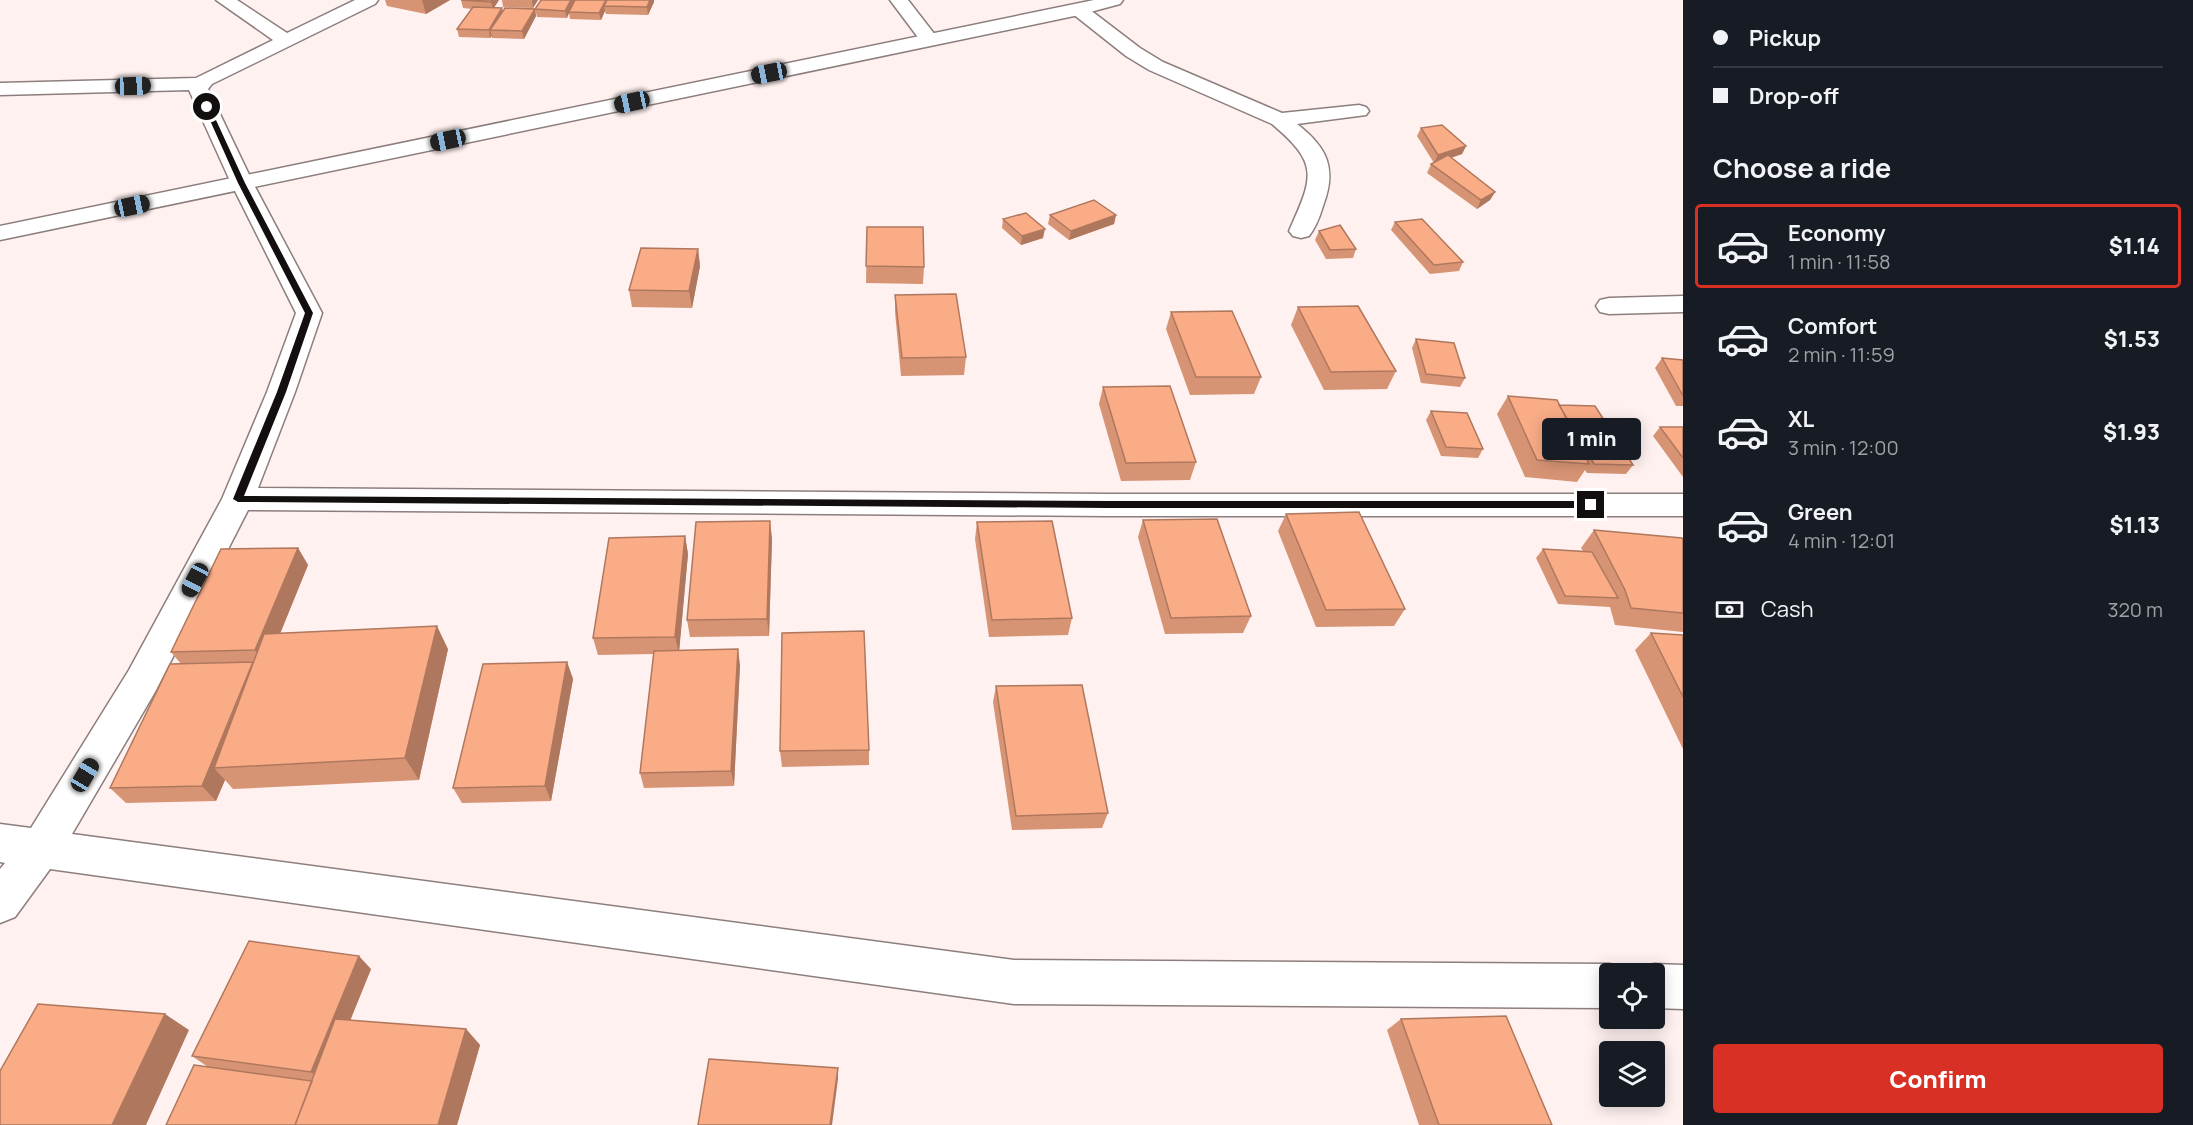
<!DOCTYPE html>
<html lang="en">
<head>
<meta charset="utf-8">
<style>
	:root { --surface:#171b24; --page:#242831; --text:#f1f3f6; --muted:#9ea1a6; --line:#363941; --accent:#d93025 }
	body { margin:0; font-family:Manrope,sans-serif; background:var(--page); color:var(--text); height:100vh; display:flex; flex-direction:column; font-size:22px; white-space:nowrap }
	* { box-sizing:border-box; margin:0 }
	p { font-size:20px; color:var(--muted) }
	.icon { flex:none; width:33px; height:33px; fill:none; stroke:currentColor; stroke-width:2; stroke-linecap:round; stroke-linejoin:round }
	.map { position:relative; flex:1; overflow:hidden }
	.side { display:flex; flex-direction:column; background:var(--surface); width:510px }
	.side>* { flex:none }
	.hud { display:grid; align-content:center; height:132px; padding:0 30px; background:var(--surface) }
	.controls { position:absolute; left:1599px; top:963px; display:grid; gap:12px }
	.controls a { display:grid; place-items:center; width:66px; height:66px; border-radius:6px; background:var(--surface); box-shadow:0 3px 15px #0003; font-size:30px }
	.end { position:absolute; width:27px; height:27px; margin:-14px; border:8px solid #140f0f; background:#fff; box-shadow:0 0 0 3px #fff }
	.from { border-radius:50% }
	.bubble { position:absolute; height:42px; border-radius:6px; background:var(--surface); box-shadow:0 3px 15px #0003; font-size:20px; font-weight:800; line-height:42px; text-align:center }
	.car { position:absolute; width:18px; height:36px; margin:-18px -9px; border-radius:8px; box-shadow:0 0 4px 2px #0007; background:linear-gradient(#222 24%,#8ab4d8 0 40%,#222 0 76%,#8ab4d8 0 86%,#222 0) }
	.hud b { display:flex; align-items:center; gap:21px; height:57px; font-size:22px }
	.hud b+b { border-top:2px solid var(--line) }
	.hud i { width:15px; height:15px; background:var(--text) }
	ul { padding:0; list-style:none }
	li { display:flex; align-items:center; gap:18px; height:84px; margin:0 12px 9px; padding:0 18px; border:3px solid transparent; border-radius:6px }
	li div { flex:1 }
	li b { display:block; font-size:22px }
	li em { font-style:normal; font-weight:800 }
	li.selected { border-color:var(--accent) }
	li>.icon { width:54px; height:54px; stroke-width:1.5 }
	h2 { padding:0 30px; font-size:27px; line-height:72px }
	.pay { display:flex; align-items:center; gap:15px; height:66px; padding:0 30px; font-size:22px }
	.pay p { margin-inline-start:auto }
	.primary-button { display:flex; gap:12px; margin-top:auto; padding:12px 30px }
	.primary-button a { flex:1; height:69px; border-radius:6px; background:var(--accent); color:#fff; font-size:24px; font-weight:800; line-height:69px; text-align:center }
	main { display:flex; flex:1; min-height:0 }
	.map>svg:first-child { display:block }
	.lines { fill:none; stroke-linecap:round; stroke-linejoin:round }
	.street-casing { stroke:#8c7e7d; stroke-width:3 }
	.secondary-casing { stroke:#8c7e7d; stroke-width:3 }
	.street { fill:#fff; fill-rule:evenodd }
	.secondary { fill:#fff; fill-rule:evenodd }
	.wall { fill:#d79474 }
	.shaded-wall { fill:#af785e }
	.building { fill:#faac87; stroke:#af785e; stroke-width:1.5 }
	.route { fill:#140f0f }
</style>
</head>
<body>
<main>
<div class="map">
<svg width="1683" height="1125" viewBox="0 0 1683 1125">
	<rect width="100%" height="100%" fill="#fef1f0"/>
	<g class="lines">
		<defs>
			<path id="street" d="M216,0H237L287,33L355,0H378L375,4L212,84L208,89L253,183L322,313L295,392L258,488L1107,494H1683V516H1107L248,510L155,692L72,834L1014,960L1610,964L1626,970L1627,974H1610V1008L1014,1004L50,869L15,917L0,923V869L5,863L0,862V824L31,828L129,670L222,499L267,392L296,313L231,183L189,90L0,95V83L196,78L273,40Z
				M890,0H908L939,40L937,44H923Z
				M1079,5L1085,6L1140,48L1163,62L1282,113L1359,105L1366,107L1369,111L1366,115L1297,124C1328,148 1337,169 1323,206C1320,216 1316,227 1309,236L1301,238L1293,236L1289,231C1313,177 1320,164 1272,124L1149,70L1126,56L1073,14L1070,10L1073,6Z
				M1683,296V312L1609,314L1600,312L1596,306L1600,300L1609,298Z
				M1654,964L1683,965V1009L1654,1008V974H1637L1638,970Z"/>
			<path id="secondary" d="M1094,0H1123L1120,4L1079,15L0,240V226Z"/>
		</defs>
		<use href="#street" class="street-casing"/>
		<use href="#secondary" class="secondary-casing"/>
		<use href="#street" class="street"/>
		<use href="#secondary" class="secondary"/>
	</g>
	<path class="wall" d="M385,0H450L426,14L387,6Z
		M461,0H499L494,8L503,11L535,9L536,16L524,39L492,38V36L490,38L459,37L457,29L472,9L463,8Z
		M502,0H538L533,8L503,7Z
		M541,0H654V2L648,15L606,14L605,11L601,20L570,19L569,13L567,18L537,17L535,9Z
		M1421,128L1466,146L1462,154L1451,158L1495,192L1490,200L1477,209L1427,173L1431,164L1434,163L1417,136Z
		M1050,215H1116L1114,224L1069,240L1048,224Z
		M1003,219L1043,238L1021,245L1002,228Z
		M1395,222L1463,262L1459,271L1430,274L1391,230Z
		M867,227L924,267L923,284L866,283Z
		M1319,231L1356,249L1353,258L1326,259L1315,240Z
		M698,249L700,266L692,308L632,307L629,290Z
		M895,295L966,357L964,375L901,376L895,312Z
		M1298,307L1396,371L1387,389L1324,390L1291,325Z
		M1171,312L1261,377L1254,394L1190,395L1166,329Z
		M1416,339L1465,378L1460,387L1421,383L1412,348Z
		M1662,358L1683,360V406H1676L1655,368Z
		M1103,387L1196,462L1190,480L1121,481L1099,404Z
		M1508,396L1559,405L1633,465L1626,474L1587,473L1585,470L1577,482L1525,477L1497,414Z
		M1431,411L1483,449L1478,458L1441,456L1426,420Z
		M1660,427H1683V477L1653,436Z
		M1286,514L1405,609L1394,626L1316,627L1278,531Z
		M1143,520L1251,616L1243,633L1165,634L1138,537Z
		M977,522L1072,618L1068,635L989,637L975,539Z
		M1594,530L1683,540V632L1615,625L1610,607L1558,604L1536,558L1543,549L1583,551L1581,548Z
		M685,536L688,554L679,650L740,665L734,786L644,788L640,773L654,654L598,655L593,638Z
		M772,538L769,636L690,637L687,620Z
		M298,548L308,565L280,633L448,649L419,780L233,789L225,780L216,801L126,803L110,788L181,664L171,652Z
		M1651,633L1683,635V749L1635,650Z
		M567,662L573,679L551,801L462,803L453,788Z
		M996,686L1108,813L1102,828L1012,830L993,702Z
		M869,750V765L782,767L780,751Z
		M371,969L350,1020L466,1029L480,1045L457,1125L208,1067L192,1056Z
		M1401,1019L1552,1125H1419L1387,1030Z"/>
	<path class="shaded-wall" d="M422,0H450L426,14Z
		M492,0H499L493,9L491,2Z
		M532,0H538L533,8L532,1Z
		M571,0H577L569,12V13L567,18L565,11Z
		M606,0H611L604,6L605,11L601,20L599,13Z
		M650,0H654V2L648,15L647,7Z
		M502,8L504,16L490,30L492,36L490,38L489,30Z
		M535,9L536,16L524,39L522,31Z
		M1466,146L1462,154L1434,163L1438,155Z
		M1495,192L1490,200L1477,209L1481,200Z
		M1116,215L1114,224L1069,240L1071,231Z
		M1045,229L1043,238L1021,245L1022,236Z
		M698,249L700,266L692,308L689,291Z
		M770,521L772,538L769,636L767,619Z
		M685,536L688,554L679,653L675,637Z
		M298,548L308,565L267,666L255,650Z
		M437,626L448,649L419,780L405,758Z
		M738,649L740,665L734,786L731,771Z
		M254,662L214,768L225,780L216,801L202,786Z
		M567,662L573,679L551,801L545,786Z
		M359,956L371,969L325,1083L311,1072Z
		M165,1014L189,1030L146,1125H112Z
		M466,1029L480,1045L457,1125H438Z
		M838,1068V1079L832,1125H830Z"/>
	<path class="building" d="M461,0H492L491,2Z
		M541,0H571L565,11L535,9Z
		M575,0H606L599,13L569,12Z
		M607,0H650L647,7L604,6Z
		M473,7L502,8L489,30L457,29Z
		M505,8L535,9L522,31L490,30Z
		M1442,125L1466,146L1438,155L1421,128Z
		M1448,155L1495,192L1481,200L1431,164Z
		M1094,200L1116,215L1071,231L1050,215Z
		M1026,213L1045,229L1022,236L1003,219Z
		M1422,219L1463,262L1434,265L1395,222Z
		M1340,225L1356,249L1330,250L1319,231Z
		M867,227H923L924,267L866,266Z
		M641,248L698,249L689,291L629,290Z
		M956,294L966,357L902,358L895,295Z
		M1358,306L1396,371L1331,372L1298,307Z
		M1232,311L1261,377H1196L1171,312Z
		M1416,339L1454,343L1465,378L1426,374Z
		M1662,358L1683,360V396Z
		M1170,386L1196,462L1126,463L1103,387Z
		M1508,396L1557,400L1589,464L1537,460Z
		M1559,405L1595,406L1633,465L1594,464Z
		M1431,411L1467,413L1483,449L1446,447Z
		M1660,427H1683V458Z
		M1359,512L1405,609L1326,610L1286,514Z
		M1217,519L1251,616L1171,618L1143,520Z
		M770,521L767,619L687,620L696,522Z
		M1052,521L1072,618L992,620L977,522Z
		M1594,530L1682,538L1683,540V613L1631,608L1625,590Z
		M685,536L675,637L593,638L609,538Z
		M298,548L255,650L171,652L221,549Z
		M1543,549L1592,552L1618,598L1565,596Z
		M437,626L405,758L214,768L264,634Z
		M864,631L869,750L780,751L782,633Z
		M1651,633L1683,635V697Z
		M738,649L731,771L640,773L654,651Z
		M253,662L202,786L110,788L170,664Z
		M567,662L545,786L453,788L483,664Z
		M1082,685L1108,813L1016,816L996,686Z
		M249,941L359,956L311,1072L192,1056Z
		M38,1004L165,1014L112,1125H0V1071Z
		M1506,1016L1552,1125H1439L1401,1019Z
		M335,1019L466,1029L438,1125H295Z
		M709,1059L838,1068L830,1125H698Z
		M194,1065L312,1081L295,1125H166Z"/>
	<path class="route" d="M207,106L210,107L245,183L313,313L286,392L244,496L1107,501H1591L1595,505L1591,508H1107L238,502L233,499L277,392L305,313L238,183L204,107Z"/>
</svg>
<div class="controls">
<a><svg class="icon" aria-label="locate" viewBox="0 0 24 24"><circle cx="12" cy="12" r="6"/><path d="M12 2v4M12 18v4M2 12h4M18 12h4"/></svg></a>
<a><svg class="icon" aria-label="layers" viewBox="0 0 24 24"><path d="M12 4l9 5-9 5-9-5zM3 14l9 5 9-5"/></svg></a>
</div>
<i class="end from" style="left:207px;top:107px"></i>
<i class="end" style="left:1591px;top:505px"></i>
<div class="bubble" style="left:1542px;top:418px;width:99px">1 min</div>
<i class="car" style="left:769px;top:73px;rotate:259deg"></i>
<i class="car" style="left:133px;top:86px;rotate:88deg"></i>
<i class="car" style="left:632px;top:102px;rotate:258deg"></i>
<i class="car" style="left:448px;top:140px;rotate:258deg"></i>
<i class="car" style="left:132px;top:206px;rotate:78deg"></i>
<i class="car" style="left:195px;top:580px;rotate:208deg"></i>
<i class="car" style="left:85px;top:775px;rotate:31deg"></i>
</div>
<section class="side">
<div class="hud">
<b><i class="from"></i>Pickup</b>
<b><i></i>Drop-off</b>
</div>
<h2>Choose a ride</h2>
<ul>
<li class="selected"><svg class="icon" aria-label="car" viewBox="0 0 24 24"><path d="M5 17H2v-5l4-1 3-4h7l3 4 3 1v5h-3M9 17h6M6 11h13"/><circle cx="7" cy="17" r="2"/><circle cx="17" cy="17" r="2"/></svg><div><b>Economy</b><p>1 min · 11:58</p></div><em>$1.14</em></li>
<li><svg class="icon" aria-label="car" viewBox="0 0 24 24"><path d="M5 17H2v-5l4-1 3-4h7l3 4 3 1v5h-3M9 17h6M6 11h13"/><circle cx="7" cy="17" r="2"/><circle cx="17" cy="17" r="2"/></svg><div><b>Comfort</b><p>2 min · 11:59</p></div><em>$1.53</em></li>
<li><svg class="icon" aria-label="car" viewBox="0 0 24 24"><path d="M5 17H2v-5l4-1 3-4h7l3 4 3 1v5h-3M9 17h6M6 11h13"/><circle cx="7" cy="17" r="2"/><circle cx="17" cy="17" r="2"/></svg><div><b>XL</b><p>3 min · 12:00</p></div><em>$1.93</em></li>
<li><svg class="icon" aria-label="car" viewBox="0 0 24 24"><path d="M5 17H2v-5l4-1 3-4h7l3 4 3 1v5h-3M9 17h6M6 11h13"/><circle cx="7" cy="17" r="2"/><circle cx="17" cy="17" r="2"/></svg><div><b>Green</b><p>4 min · 12:01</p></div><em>$1.13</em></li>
</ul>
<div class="pay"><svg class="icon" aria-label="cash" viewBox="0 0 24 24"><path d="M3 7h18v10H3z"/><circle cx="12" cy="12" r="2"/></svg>Cash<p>320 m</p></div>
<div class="primary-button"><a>Confirm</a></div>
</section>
</main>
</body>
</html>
